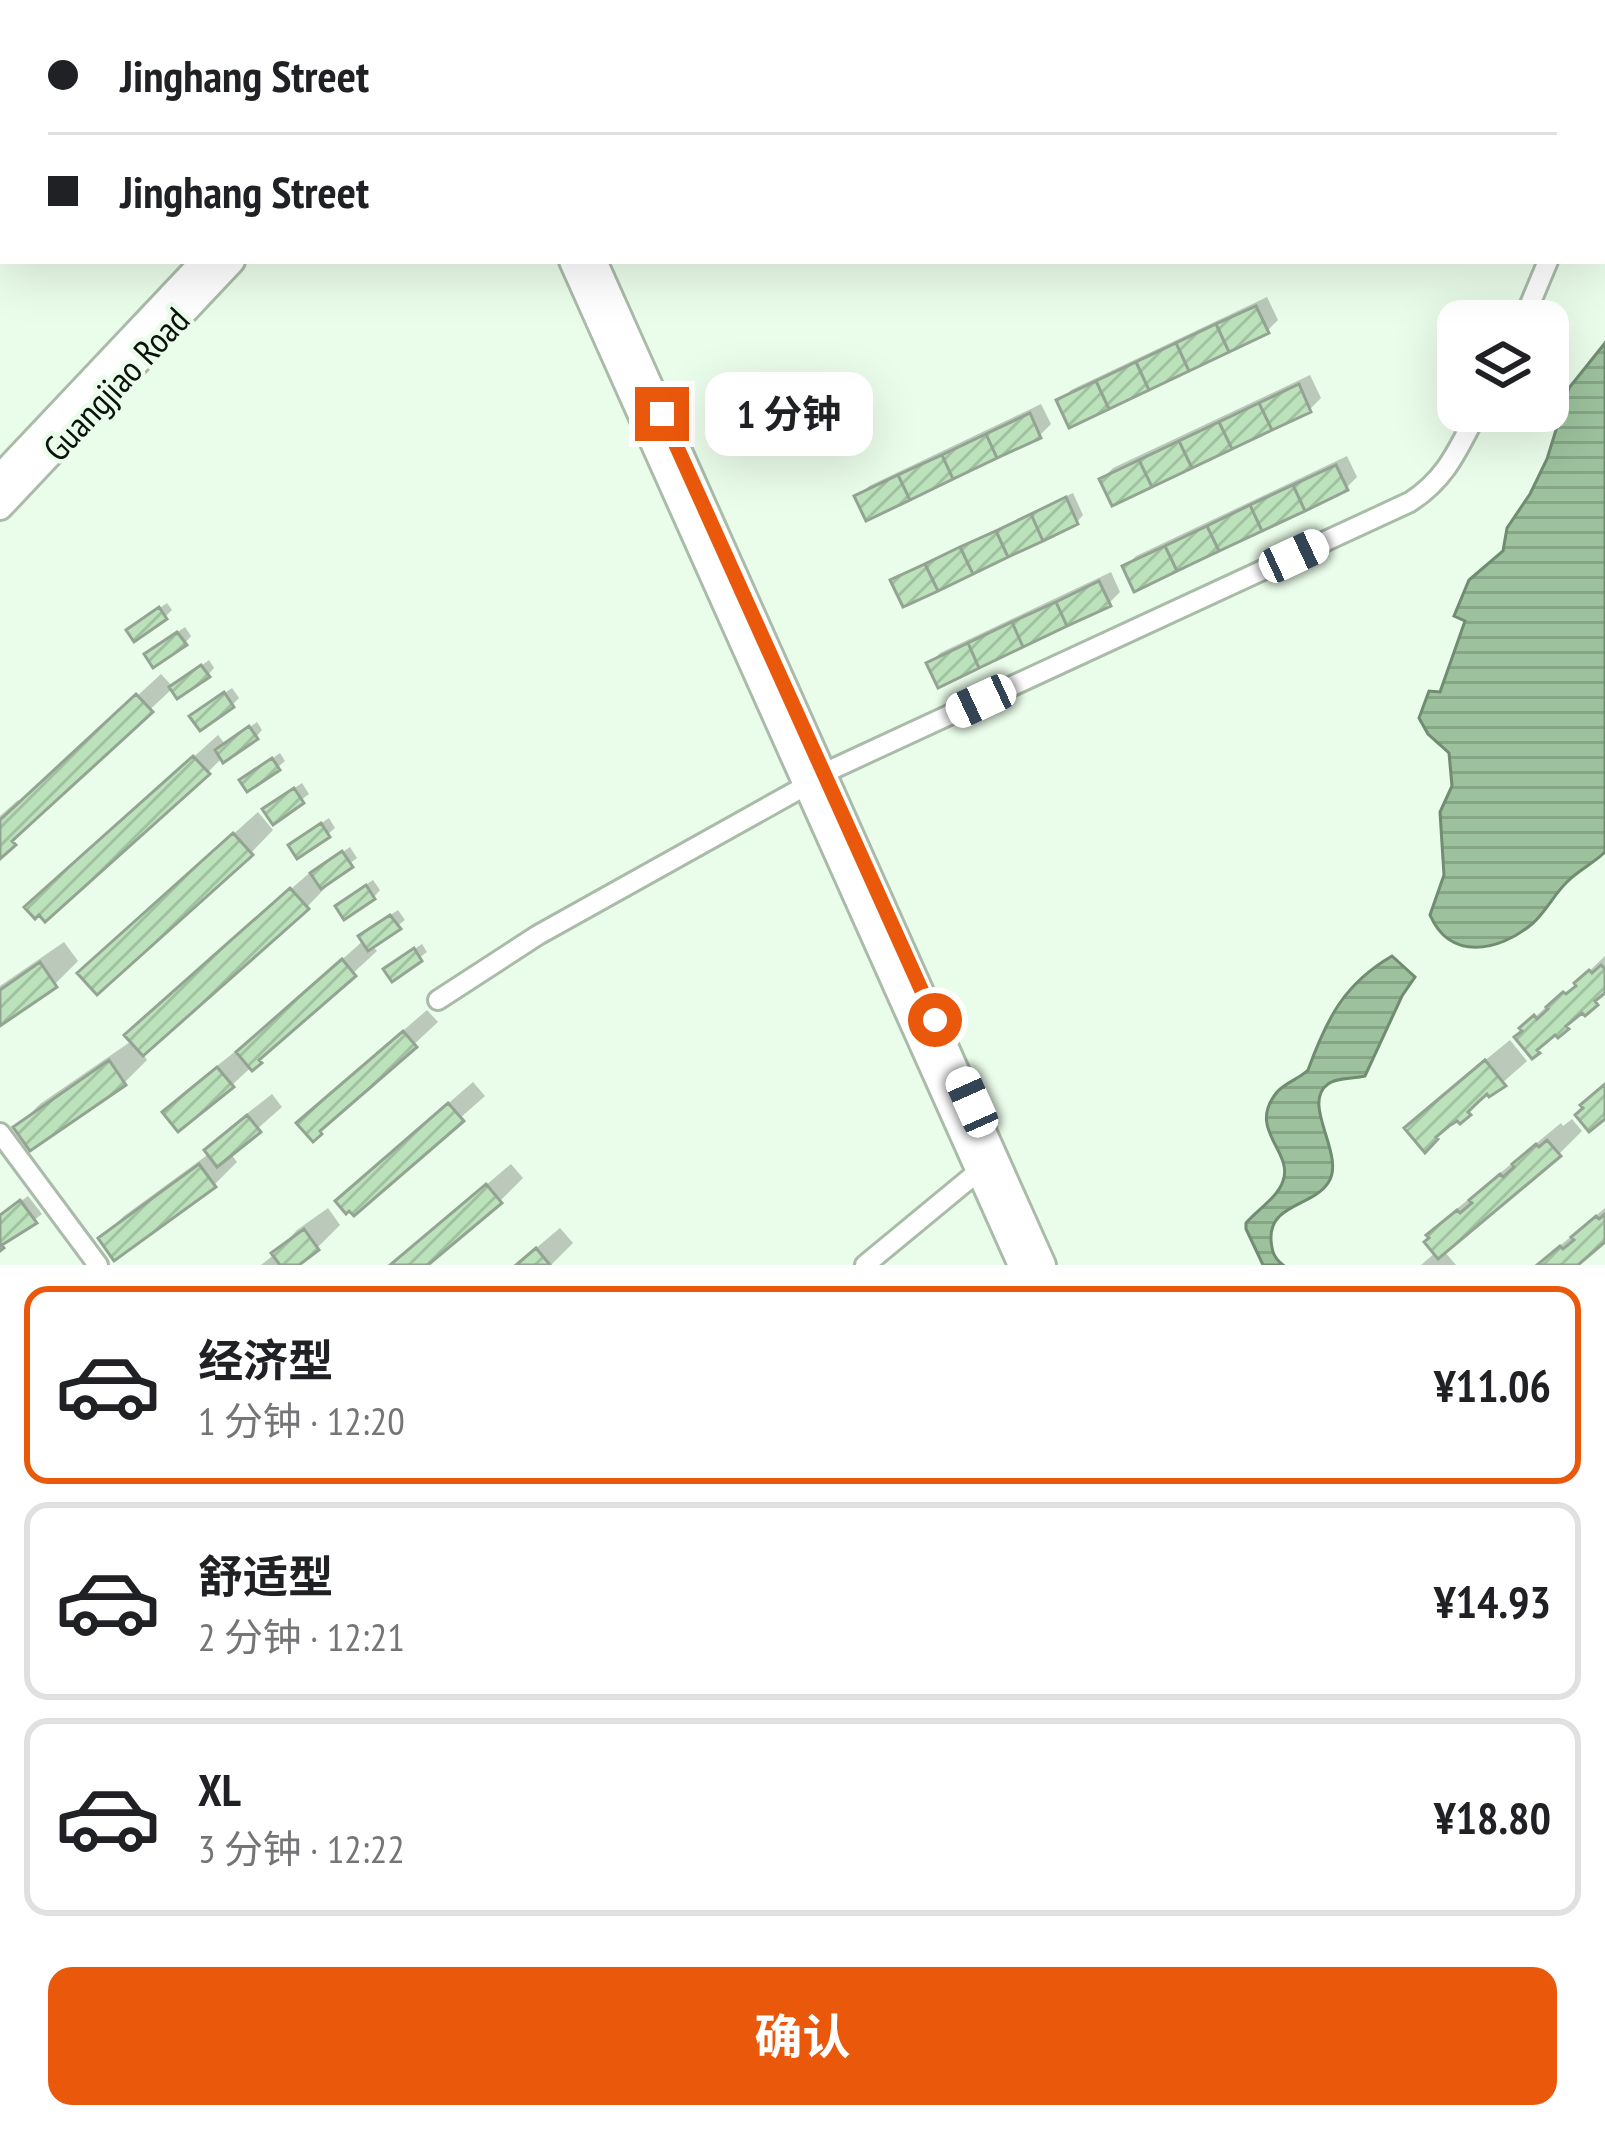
<!DOCTYPE html>
<html lang="zh">
<head>
<meta charset="utf-8">
<style>
	:root { --surface:#fff; --page:#f6f6f6; --text:#202124; --muted:#757577; --line:#e0e0e0; --accent:#ea580c }
	body { margin:0; font-family:"PT Sans Narrow","Noto Sans SC",sans-serif; background:var(--page); color:var(--text); height:100vh; display:flex; flex-direction:column; font-size:45px; white-space:nowrap }
	* { box-sizing:border-box; margin:0 }
	p { font-size:39px; color:var(--muted) }
	.icon { flex:none; width:66px; height:66px; fill:none; stroke:currentColor; stroke-width:2; stroke-linecap:round; stroke-linejoin:round }
	.map { position:relative; height:1265px; overflow:hidden }
	.drawer { display:flex; flex-direction:column; background:var(--surface); flex:1 }
	.drawer>* { flex:none }
	.top-card { position:absolute; left:0px; top:0px; width:1605px; height:264px; box-shadow:0 12px 48px #0002; display:grid; align-content:center; height:264px; padding:0 48px; background:var(--surface) }
	.buttons { position:absolute; left:1437px; top:300px; display:grid; gap:24px }
	.buttons a { display:grid; place-items:center; width:132px; height:132px; border-radius:24px; background:var(--surface); box-shadow:0 12px 48px #0002; font-size:60px }
	.end { position:absolute; width:54px; height:54px; margin:-27px; border:15px solid #ea580c; background:#fff; box-shadow:0 0 0 6px #fff }
	.from { border-radius:50% }
	.bubble { position:absolute; height:84px; border-radius:24px; background:var(--surface); box-shadow:0 12px 48px #0002; font-size:39px; font-weight:700; line-height:84px; text-align:center }
	.car { position:absolute; width:36px; height:72px; margin:-36px -18px; border-radius:15px; box-shadow:0 0 9px 3px #0007; background:linear-gradient(#fff 24%,#345 0 40%,#fff 0 76%,#345 0 86%,#fff 0) }
	.top-card b { display:flex; align-items:center; gap:42px; height:114px; font-size:45px }
	.top-card b+b { border-top:3px solid var(--line) }
	.top-card i { width:30px; height:30px; background:var(--text) }
	ul { padding:21px 0 0; list-style:none }
	li { display:flex; align-items:center; gap:36px; height:198px; margin:0 24px 18px; padding:0 24px; border:6px solid var(--line); border-radius:24px }
	li div { flex:1 }
	li b { display:block; font-size:45px }
	li em { font-style:normal; font-weight:700 }
	li.on { border-color:var(--accent) }
	li>.icon { width:108px; height:108px; stroke-width:1.5 }
	.button { display:flex; gap:24px; margin-top:auto; padding:24px 48px }
	.button a { flex:1; height:138px; border-radius:24px; background:var(--accent); color:#fff; font-size:48px; font-weight:700; line-height:138px; text-align:center }
	.map>svg:first-child { display:block }
	.water { fill:url(#water-rules); stroke:#708c71; stroke-width:3 }
	.shadow { fill:#0003 }
	.building { fill:url(#building-hatch); stroke:#93a493; stroke-width:3 }
	.lines { fill:none; stroke-linecap:round; stroke-linejoin:round }
	.minor-casing { stroke:#aba; stroke-width:24 }
	.major-casing { stroke:#aba; stroke-width:30 }
	.minor { stroke:#fff; stroke-width:18 }
	.major { stroke:#fff; stroke-width:24 }
	.route { stroke:#ea580c; stroke-width:15 }
	.labels { text-anchor:middle; stroke-width:9; stroke-linejoin:round; paint-order:stroke }
	.street-label { font-size:36px; fill:#0b110c; stroke:#eafcea }
</style>
</head>
<body>
<div class="map">
<svg width="1605" height="1265" viewBox="0 0 1605 1265">
	<defs>
		<pattern id="water-rules" width="6" height="5" patternUnits="userSpaceOnUse" patternTransform="scale(3)"><rect width="6" height="5" fill="#9cc19c"/><path d="M0 2.5h6" fill="none" stroke="#85a585"/></pattern>
		<pattern id="building-hatch" width="6" height="6" patternUnits="userSpaceOnUse" patternTransform="scale(3)"><rect width="6" height="6" fill="#bce2bc"/><path d="M-1 1l2-2M0 6l6-6M5 7l2-2" fill="none" stroke="#a0c1a0"/></pattern>
	</defs>
	<rect width="100%" height="100%" fill="#eafcea"/>
	<path class="water" d="M1605,343V852C1594,863 1579,870 1568,881C1554,894 1546,912 1532,924C1498,952 1450,961 1430,915L1444,875L1440,812L1452,786L1449,753L1428,734L1419,718L1429,691L1440,692L1465,621L1454,616L1469,580L1503,551L1507,528L1530,494L1547,459L1569,388Z
		M1392,956L1415,977L1402,996L1365,1076C1354,1079 1337,1077 1328,1084C1300,1104 1347,1156 1328,1183C1312,1207 1269,1204 1271,1240C1272,1252 1274,1258 1283,1265H1263L1246,1229V1223C1257,1210 1278,1197 1283,1181C1294,1151 1246,1130 1277,1092C1286,1082 1299,1079 1308,1070C1327,1018 1344,984 1392,956Z"/>
	<path class="shadow" d="M1267,297L1278,320L1267,331L1060,401L1071,390Z
		M1310,375L1321,398L1310,409L1102,479L1113,468Z
		M1041,404L1051,424L1040,435L858,497L869,486Z
		M1347,456L1357,477L1346,488L1125,567L1136,556Z
		M1073,493L1083,515L1077,522L894,581L901,574Z
		M1111,572L1120,592L1109,603L929,664L940,653Z
		M167,603L172,610L165,617L137,624Z
		M185,627L191,636L185,643L154,648Z
		M209,660L214,668L208,675L173,688L34,818L36,820L0,855V816L18,800L21,803L161,674L173,687Z
		M232,688L239,698L232,705L200,710Z
		M257,722L262,730L256,737L223,757L208,772L51,885L218,735L225,744Z
		M280,753L285,761L278,767L249,774Z
		M302,783L309,794L273,821V803Z
		M258,812L273,830L251,853L104,950Z
		M329,818L335,828L328,834L298,839Z
		M350,847L357,858L327,881L329,884L307,907L142,1052L147,1060L124,1083L31,1147L17,1127L40,1104L133,1040L151,1012L315,868L317,870Z
		M373,880L380,890L374,897L345,899Z
		M398,910L405,920L372,945L377,951L232,1085L166,1112L188,1089L242,1046L243,1048L364,940L369,930Z
		M64,942L78,961L55,984L0,1022V986Z
		M422,944L427,952L392,978L394,963Z
		M1605,956V994L1558,1034L1557,1032L1533,1055L1523,1028L1559,995L1561,998Z
		M427,1010L438,1022L313,1138L323,1100Z
		M1510,1040L1527,1061L1460,1120H1453L1425,1149L1408,1128L1430,1105Z
		M473,1082L485,1096L354,1212L361,1179Z
		M272,1094L282,1107L230,1153L237,1162L214,1185L102,1238L124,1216L210,1153L208,1150L230,1127Z
		M1572,1119L1582,1131L1559,1154L1444,1251L1456,1265H1421L1436,1252L1430,1235L1453,1212L1561,1123L1563,1126Z
		M511,1164L523,1178L500,1201L392,1265Z
		M28,1196L42,1214L0,1247V1216Z
		M328,1208L340,1225L317,1248L293,1265H261L275,1254L297,1230Z
		M1605,1208V1238L1573,1265H1537Z
		M560,1228L573,1243L551,1265H516Z"/>
	<path class="building" d="M738,0H958L951,3H739Z
		M1256,306L1269,333L1229,352L1216,324Z
		M1216,324L1229,352L1189,371L1176,343Z
		M1176,343L1189,371L1149,390L1136,362Z
		M1136,362L1149,390L1109,409L1096,381Z
		M1096,381L1109,409L1069,428L1056,400Z
		M1299,384L1311,412L1272,430L1259,403Z
		M1259,403L1272,430L1232,449L1219,422Z
		M1030,413L1041,438L997,458L986,434Z
		M1219,422L1232,449L1192,468L1179,441Z
		M986,434L997,458L953,479L942,455Z
		M1179,441L1192,468L1152,487L1139,460Z
		M942,455L953,479L910,500L898,475Z
		M1139,460L1152,487L1112,506L1099,479Z
		M1336,465L1348,490L1305,511L1293,485Z
		M898,475L910,500L866,521L854,496Z
		M1293,485L1305,511L1262,531L1250,505Z
		M1066,497L1078,524L1043,541L1031,514Z
		M1250,505L1262,531L1219,551L1207,526Z
		M1031,514L1043,541L1008,557L996,531Z
		M1207,526L1219,551L1177,571L1165,546Z
		M996,531L1008,557L973,574L960,547Z
		M1165,546L1177,571L1134,592L1122,566Z
		M960,547L973,574L938,591L925,564Z
		M925,564L938,591L903,607L890,580Z
		M1099,581L1111,606L1067,626L1056,602Z
		M1056,602L1067,626L1023,647L1012,622Z
		M159,607L167,619L134,642L126,630Z
		M1012,622L1023,647L979,668L968,643Z
		M177,632L187,645L153,668L144,654Z
		M968,643L979,668L938,688L926,663Z
		M201,665L210,677L177,699L169,687Z
		M224,692L234,707L200,731L189,716Z
		M136,694L153,712L12,841L16,845L0,859V820Z
		M249,726L258,739L223,763L215,750Z
		M193,756L210,774L45,922L39,915L35,919L24,907Z
		M272,758L280,770L247,792L239,780Z
		M294,788L304,803L273,825L262,809Z
		M321,823L330,837L297,859L288,845Z
		M233,833L253,855L97,995L77,973Z
		M342,851L353,867L321,889L310,873Z
		M366,885L375,899L344,920L335,906Z
		M290,888L309,909L143,1056L124,1035Z
		M390,915L401,929L368,951L358,936Z
		M414,948L422,961L392,982L383,969Z
		M342,959L356,976L259,1060L262,1063L252,1071L236,1052Z
		M40,962L57,987L0,1026V990Z
		M1601,965L1605,969V993L1595,1001L1598,1005L1585,1016L1582,1013L1566,1026L1569,1029L1558,1038L1555,1035L1537,1050L1540,1053L1532,1059L1514,1037L1522,1031L1519,1028L1534,1015L1537,1019L1548,1009L1546,1007L1563,992L1566,994L1576,986L1574,983L1589,970L1592,973Z
		M403,1031L417,1047L320,1131L322,1134L313,1142L296,1123Z
		M109,1060L126,1085L30,1151L13,1127Z
		M1485,1060L1506,1086L1489,1097L1487,1094L1478,1102L1468,1112L1471,1115L1460,1124L1457,1121L1449,1126L1436,1137L1438,1139L1425,1153L1404,1128Z
		M217,1067L234,1087L178,1132L162,1112Z
		M1605,1084V1119L1589,1132L1575,1115L1583,1108L1580,1105Z
		M448,1103L464,1121L354,1216L349,1211L346,1214L335,1201Z
		M247,1115L261,1132L217,1167L204,1150Z
		M1547,1140L1561,1156L1438,1259L1424,1242L1429,1238L1426,1235L1457,1210L1460,1213L1472,1203L1469,1200L1500,1174L1503,1177L1514,1167L1512,1164L1536,1144L1539,1147Z
		M199,1164L216,1187L114,1261L98,1238Z
		M486,1184L502,1203L428,1265H390Z
		M20,1200L37,1223L2,1245L4,1248L0,1251V1215Z
		M1605,1214V1242L1578,1265H1537L1560,1246L1563,1249L1574,1240L1571,1237L1596,1216L1599,1219Z
		M304,1229L319,1250L299,1265H280L271,1253Z
		M536,1248L550,1265H516Z"/>
	<g class="lines">
		<defs>
			<path id="minor" d="M1437,0L1438,3
				M0,151L3,149
				M1602,222L1605,220
				M1523,321L1548,261
				M824,773L1410,502C1447,478 1458,449 1478,411
				M438,1000L538,935L807,785
				M0,1133L98,1265
				M865,1265L980,1170"/>
			<path id="major" d="M437,3L440,0
				M465,3L468,0
				M572,261L1021,1265
				M594,261L1043,1265
				M0,477L204,261
				M0,507L232,261"/>
		</defs>
		<use href="#minor" class="minor-casing"/>
		<use href="#major" class="major-casing"/>
		<use href="#minor" class="minor"/>
		<use href="#major" class="major"/>
	</g>
	<g class="lines">
		<path class="route" d="M662,414L935,1020"/>
	</g>
	<g class="labels">
		<g class="street-label">
			<text transform="translate(116 384) rotate(-47)" y="13">Guangjiao Road</text>
		</g>
	</g>
</svg>
<div class="buttons">
<a><svg class="icon" aria-label="layers" viewBox="0 0 24 24"><path d="M12 4l9 5-9 5-9-5zM3 14l9 5 9-5"/></svg></a>
</div>
<i class="end from" style="left:935px;top:1020px"></i>
<i class="end" style="left:662px;top:414px"></i>
<div class="bubble" style="left:705px;top:372px;width:168px">1 分钟</div>
<i class="car" style="left:1294px;top:556px;rotate:65deg"></i>
<i class="car" style="left:981px;top:701px;rotate:245deg"></i>
<i class="car" style="left:972px;top:1102px;rotate:336deg"></i>
<div class="top-card">
<b><i class="from"></i>Jinghang Street</b>
<b><i></i>Jinghang Street</b>
</div>
</div>
<section class="drawer">
<ul>
<li class="on"><svg class="icon" aria-label="car" viewBox="0 0 24 24"><path d="M5 17H2v-5l4-1 3-4h7l3 4 3 1v5h-3M9 17h6M6 11h13"/><circle cx="7" cy="17" r="2"/><circle cx="17" cy="17" r="2"/></svg><div><b>经济型</b><p>1 分钟 · 12:20</p></div><em>¥11.06</em></li>
<li><svg class="icon" aria-label="car" viewBox="0 0 24 24"><path d="M5 17H2v-5l4-1 3-4h7l3 4 3 1v5h-3M9 17h6M6 11h13"/><circle cx="7" cy="17" r="2"/><circle cx="17" cy="17" r="2"/></svg><div><b>舒适型</b><p>2 分钟 · 12:21</p></div><em>¥14.93</em></li>
<li><svg class="icon" aria-label="car" viewBox="0 0 24 24"><path d="M5 17H2v-5l4-1 3-4h7l3 4 3 1v5h-3M9 17h6M6 11h13"/><circle cx="7" cy="17" r="2"/><circle cx="17" cy="17" r="2"/></svg><div><b>XL</b><p>3 分钟 · 12:22</p></div><em>¥18.80</em></li>
</ul>
<div class="button"><a>确认</a></div>
</section>
</body>
</html>
